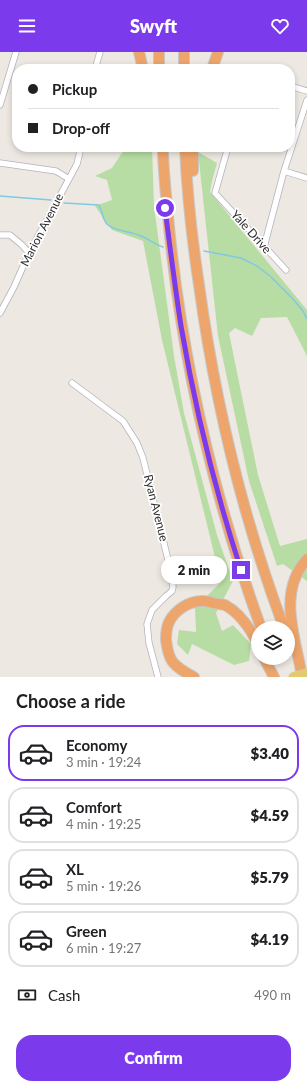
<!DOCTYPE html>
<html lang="en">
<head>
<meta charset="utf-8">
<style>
	:root { --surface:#fff; --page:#f6f6f6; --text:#202124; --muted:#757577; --line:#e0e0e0; --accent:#7c3aed }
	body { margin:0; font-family:Lato,sans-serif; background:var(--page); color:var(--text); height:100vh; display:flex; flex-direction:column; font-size:15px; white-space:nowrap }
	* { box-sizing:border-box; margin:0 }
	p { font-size:13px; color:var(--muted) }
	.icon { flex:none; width:22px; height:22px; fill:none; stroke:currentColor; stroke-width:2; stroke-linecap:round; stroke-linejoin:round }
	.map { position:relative; height:625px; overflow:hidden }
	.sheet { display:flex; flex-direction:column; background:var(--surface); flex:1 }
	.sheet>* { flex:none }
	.hud { position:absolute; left:12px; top:12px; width:283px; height:88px; border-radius:16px; box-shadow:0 2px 6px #0003; display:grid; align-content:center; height:88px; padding:0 16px; background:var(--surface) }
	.fabs { position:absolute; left:251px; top:569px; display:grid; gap:8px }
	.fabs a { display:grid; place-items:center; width:44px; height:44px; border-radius:50%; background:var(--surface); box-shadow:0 2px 6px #0003; font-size:20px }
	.end { position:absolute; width:18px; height:18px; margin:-9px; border:5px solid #7c3aed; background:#fff; box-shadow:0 0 0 2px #fff }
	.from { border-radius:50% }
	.bubble { position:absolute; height:28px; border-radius:14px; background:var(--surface); box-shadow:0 2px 6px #0003; font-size:13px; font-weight:800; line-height:28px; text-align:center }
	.hud b { display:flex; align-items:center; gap:14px; height:38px; font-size:15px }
	.hud b+b { border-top:1px solid var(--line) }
	.hud i { width:10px; height:10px; background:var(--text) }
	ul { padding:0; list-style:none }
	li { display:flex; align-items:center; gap:12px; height:56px; margin:0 8px 6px; padding:0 8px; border:2px solid var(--line); border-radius:16px }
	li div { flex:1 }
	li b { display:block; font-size:15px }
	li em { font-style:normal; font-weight:800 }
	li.active { border-color:var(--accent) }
	li>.icon { width:36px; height:36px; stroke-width:1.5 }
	h2 { padding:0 16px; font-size:18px; line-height:48px }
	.pay { display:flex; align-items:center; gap:10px; height:44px; padding:0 16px; font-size:15px }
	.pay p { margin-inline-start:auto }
	.cta { display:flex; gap:8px; margin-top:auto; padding:8px 16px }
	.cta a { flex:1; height:46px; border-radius:16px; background:var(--accent); color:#fff; font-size:16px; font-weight:800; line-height:46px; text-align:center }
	header { display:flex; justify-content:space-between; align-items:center; height:52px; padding:0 16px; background:var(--accent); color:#fff; font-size:18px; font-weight:800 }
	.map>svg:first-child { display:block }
	.green { fill:#b7dda4 }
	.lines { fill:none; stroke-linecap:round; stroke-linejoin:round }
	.stream { stroke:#80c8e3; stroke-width:1.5 }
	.minor-casing { stroke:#b2b3bc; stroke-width:7 }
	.motorway-casing { stroke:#c8c8c8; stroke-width:12 }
	.minor { stroke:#fff; stroke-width:5.5 }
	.motorway { stroke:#eea56b; stroke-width:10 }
	.primary-bridge-casing { stroke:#c8c8c8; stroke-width:10; stroke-linecap:butt }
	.primary-bridge { stroke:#e3c970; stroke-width:9 }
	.route { stroke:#7c3aed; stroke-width:5 }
	.labels { text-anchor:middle; stroke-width:3.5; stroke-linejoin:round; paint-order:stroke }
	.street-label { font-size:12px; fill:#2d2d2d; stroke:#fff }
</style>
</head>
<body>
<header><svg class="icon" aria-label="menu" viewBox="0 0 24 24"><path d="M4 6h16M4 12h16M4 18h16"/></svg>Swyft<svg class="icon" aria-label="heart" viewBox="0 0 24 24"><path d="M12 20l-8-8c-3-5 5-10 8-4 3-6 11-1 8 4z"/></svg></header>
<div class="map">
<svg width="307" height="625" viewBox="0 0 307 625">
	<rect width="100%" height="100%" fill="#ede8e2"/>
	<path class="green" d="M126,95H152L154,154L174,304L184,361L217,483L233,529L216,561L222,579L233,573L251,592L249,609L234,613L192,592L188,603L177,592L179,578L196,580L195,556L221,530L162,288L143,189L112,178L95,154L112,148L107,128L95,124L112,116Z
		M198,100L217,111L212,129L210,140L307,258V304L287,265L261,266L252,284L235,276L229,281L258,423L280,494L307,487V529L283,512L277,514L249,429L218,284Z"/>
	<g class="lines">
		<path class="stream" d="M0,144L51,148
			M64,151L99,153C103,160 102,168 108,173C117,180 131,179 141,184C149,187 155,193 163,195
			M204,199L241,206L257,214L270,224L293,247L303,259L307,267"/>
		<defs>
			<path id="minor" d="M95,17L100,0
				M290,34L307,39
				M0,53L16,0
				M228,95L215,141L286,218
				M0,111L56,119L69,127
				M284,119L307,126
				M0,183H10L22,193L29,201
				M264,195L284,119L307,48
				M0,261L14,235L29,201L77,112L81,95
				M72,331L123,369L137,391L143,406L172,524L173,535L172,539L166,544L152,558L147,572L149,591L158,625"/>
			<path id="motorway" d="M139,0L143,17
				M159,0V17
				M184,0V17
				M212,17L218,0
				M163,95C163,118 166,141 168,164C181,305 213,443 261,576
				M185,95C187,141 192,187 199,233C215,350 243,466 284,576
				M193,119V95
				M264,606L274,625
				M301,619C294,581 278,539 307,507
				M194,625C186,621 177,616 172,609C168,603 167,595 166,588C166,582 166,576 169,570C175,558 190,548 204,549C207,549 210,550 213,551C217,552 221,552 225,553C240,561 251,578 258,592"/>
		</defs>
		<use href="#minor" class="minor-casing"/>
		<use href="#motorway" class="motorway-casing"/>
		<use href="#minor" class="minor"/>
		<use href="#motorway" class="motorway"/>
		<defs>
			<path id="primary-bridge" d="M293,625L307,621"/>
		</defs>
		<use href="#primary-bridge" class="primary-bridge-casing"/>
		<use href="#primary-bridge" class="primary-bridge"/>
	</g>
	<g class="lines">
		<path class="route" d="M165,156C170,196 175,235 181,274C195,356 215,438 241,518"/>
	</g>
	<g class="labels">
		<g class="street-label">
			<text transform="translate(42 178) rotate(-63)" y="4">Marion Avenue</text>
			<text transform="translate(251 180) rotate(48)" y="4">Yale Drive</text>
			<text transform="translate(156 456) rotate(76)" y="4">Ryan Avenue</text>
		</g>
	</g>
</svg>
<div class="fabs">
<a><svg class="icon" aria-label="layers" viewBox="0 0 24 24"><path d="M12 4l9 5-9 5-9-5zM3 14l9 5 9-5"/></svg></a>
</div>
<i class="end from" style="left:165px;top:156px"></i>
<i class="end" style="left:241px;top:518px"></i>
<div class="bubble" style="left:161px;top:504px;width:66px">2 min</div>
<div class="hud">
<b><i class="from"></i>Pickup</b>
<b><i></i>Drop-off</b>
</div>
</div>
<section class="sheet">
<h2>Choose a ride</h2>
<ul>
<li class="active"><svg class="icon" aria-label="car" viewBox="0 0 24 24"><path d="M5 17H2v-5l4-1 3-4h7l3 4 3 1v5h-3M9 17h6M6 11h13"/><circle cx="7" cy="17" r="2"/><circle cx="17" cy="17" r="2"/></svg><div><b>Economy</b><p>3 min · 19:24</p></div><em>$3.40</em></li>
<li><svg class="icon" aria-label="car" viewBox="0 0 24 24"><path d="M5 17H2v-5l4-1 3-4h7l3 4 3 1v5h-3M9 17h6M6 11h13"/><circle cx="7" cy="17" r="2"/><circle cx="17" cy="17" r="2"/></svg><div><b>Comfort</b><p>4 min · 19:25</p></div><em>$4.59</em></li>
<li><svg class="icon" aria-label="car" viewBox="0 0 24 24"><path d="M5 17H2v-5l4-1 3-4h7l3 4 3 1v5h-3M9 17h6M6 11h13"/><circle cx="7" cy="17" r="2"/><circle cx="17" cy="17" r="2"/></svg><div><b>XL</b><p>5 min · 19:26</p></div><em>$5.79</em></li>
<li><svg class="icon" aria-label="car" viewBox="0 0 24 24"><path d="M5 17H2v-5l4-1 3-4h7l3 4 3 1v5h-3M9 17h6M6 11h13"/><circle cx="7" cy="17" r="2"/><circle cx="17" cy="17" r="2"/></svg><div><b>Green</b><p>6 min · 19:27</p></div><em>$4.19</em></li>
</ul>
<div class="pay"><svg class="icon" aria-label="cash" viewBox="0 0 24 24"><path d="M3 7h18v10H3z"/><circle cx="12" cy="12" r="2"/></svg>Cash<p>490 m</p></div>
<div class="cta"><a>Confirm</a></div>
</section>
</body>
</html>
